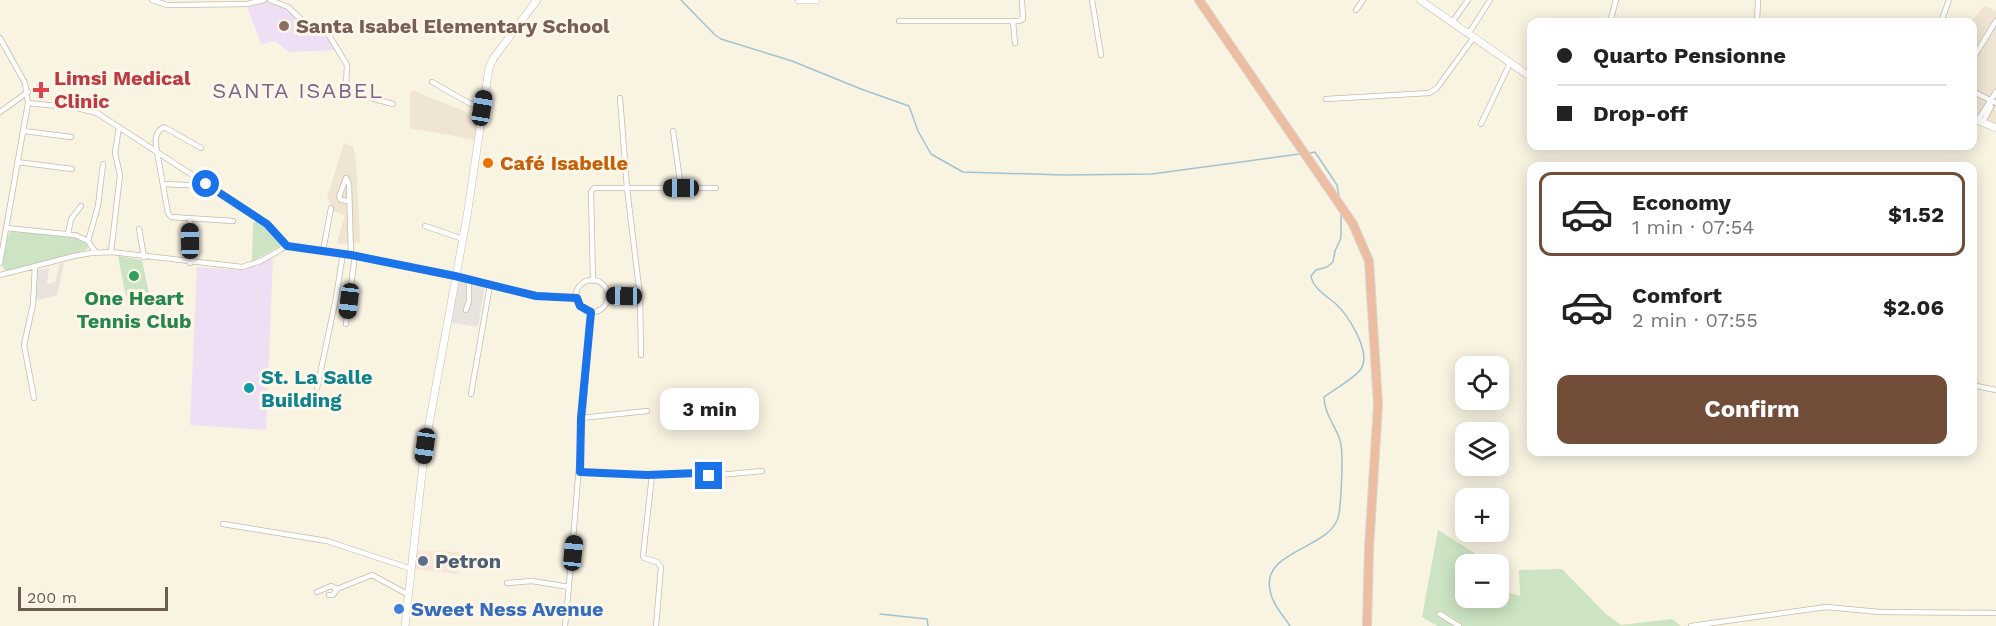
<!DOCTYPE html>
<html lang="en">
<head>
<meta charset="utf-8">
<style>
	:root { --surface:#fff; --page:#f2f2f2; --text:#222; --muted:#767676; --line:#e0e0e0; --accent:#724d39 }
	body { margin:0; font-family:"Work Sans",sans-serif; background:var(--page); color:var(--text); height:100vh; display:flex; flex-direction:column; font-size:22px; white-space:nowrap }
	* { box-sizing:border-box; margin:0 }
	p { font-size:20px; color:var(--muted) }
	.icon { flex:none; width:33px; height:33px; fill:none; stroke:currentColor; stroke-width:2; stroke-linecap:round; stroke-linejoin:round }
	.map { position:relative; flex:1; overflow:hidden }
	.sheet { position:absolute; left:1527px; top:162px; width:450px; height:294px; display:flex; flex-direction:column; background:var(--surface); border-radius:12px; box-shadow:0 3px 15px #0003 }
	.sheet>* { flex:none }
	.hud { position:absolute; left:1527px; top:18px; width:450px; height:132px; border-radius:12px; box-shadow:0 3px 15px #0003; display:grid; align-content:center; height:132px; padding:0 30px; background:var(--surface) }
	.tools { position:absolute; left:1455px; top:356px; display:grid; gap:12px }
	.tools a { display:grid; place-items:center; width:54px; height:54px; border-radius:12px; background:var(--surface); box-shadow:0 3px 15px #0003; font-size:30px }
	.scale { position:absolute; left:18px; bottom:15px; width:150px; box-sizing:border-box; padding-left:6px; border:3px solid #6d5c4c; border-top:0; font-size:16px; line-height:21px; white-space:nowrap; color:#6d5c4c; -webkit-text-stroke:4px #fcf7e8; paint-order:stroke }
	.end { position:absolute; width:27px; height:27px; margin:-14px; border:8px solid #1a73e8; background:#fff; box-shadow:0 0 0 3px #fff }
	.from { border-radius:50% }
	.bubble { position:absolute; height:42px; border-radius:12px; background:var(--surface); box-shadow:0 3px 15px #0003; font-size:20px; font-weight:700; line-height:42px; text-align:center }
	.car { position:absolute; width:18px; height:36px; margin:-18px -9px; border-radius:8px; box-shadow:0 0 4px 2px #0007; background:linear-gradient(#222 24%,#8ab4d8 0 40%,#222 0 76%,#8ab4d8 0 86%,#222 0) }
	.hud b { display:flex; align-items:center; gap:21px; height:57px; font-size:22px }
	.hud b+b { border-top:2px solid var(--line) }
	.hud i { width:15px; height:15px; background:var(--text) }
	ul { padding:10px 0 0; list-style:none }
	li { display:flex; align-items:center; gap:18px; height:84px; margin:0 12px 9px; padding:0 18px; border:3px solid transparent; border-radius:12px }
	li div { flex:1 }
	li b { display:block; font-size:22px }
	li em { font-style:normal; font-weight:700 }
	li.selected { border-color:var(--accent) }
	li>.icon { width:54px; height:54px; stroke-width:1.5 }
	.action { display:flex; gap:12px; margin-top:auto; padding:12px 30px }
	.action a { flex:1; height:69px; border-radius:12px; background:var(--accent); color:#fff; font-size:24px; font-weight:700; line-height:69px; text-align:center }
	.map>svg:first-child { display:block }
	.residential { fill:#efe5d2 }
	.commercial { fill:#f8e5d7 }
	.industrial { fill:#e8e4dd }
	.education { fill:#efdff5 }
	.green { fill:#cce4c3 }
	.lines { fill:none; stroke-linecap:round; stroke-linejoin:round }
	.stream { stroke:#a1c3d0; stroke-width:1.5 }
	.street-casing { stroke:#c7bbab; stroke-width:6 }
	.secondary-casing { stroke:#cbbca9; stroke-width:8 }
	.highway-casing { stroke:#d9d5d0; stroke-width:10 }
	.street { stroke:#fff; stroke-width:4.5 }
	.secondary { stroke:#fff; stroke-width:7 }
	.highway { stroke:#ecbda0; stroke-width:8 }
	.route { stroke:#1a73e8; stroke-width:8 }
	.education-dot { fill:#8d6e63; stroke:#fcf7e8; stroke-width:2 }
	.health-dot { fill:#e0444e; stroke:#fcf7e8; stroke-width:2 }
	.food-dot { fill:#e8710a; stroke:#fcf7e8; stroke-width:2 }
	.leisure-dot { fill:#2e9e5b; stroke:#fcf7e8; stroke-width:2 }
	.culture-dot { fill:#0f9aa8; stroke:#fcf7e8; stroke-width:2 }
	.service-dot { fill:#5c6f8a; stroke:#fcf7e8; stroke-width:2 }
	.shop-dot { fill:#3f7fe0; stroke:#fcf7e8; stroke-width:2 }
	.labels { text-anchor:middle; stroke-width:6; stroke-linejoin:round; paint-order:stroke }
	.education-label { font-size:20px; font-weight:bold; fill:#785e54; stroke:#fcf7e8; text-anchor:start }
	.health-label { font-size:20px; font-weight:bold; fill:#be3a42; stroke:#fcf7e8; text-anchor:start }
	.food-label { font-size:20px; font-weight:bold; fill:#c56008; stroke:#fcf7e8; text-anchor:start }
	.leisure-label { font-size:20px; font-weight:bold; fill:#27864d; stroke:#fcf7e8 }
	.culture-label { font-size:20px; font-weight:bold; fill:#0d838f; stroke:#fcf7e8; text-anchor:start }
	.service-label { font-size:20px; font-weight:bold; fill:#4e5e75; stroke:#fcf7e8; text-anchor:start }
	.shop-label { font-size:20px; font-weight:bold; fill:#366cbe; stroke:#fcf7e8; text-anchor:start }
	.quarter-label { font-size:22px; letter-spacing:1.5px; fill:#81648a; stroke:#fcf7e8 }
</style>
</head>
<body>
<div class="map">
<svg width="1996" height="626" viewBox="0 0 1996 626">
	<rect width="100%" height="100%" fill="#f9f3e2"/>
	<path class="residential" d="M1984,6L1996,11V127L1973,115L1971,22Z
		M412,90L477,116L476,140L410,128V95Z
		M344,143L353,146L356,162L360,242L345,244L337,243L345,215L332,211V206L327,198Z"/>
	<path class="commercial" d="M417,551L469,552L457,574L415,569Z"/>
	<path class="industrial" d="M64,263L57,295L34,301L37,270L49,268L47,284L55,282L59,265Z
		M460,279L485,285L478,327L448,322L455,283L459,284Z"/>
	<path class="education" d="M269,1L287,8L306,24L324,27L338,50L288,52L275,41L261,44L247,6Z
		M273,257L266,430L190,425L197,267L240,270L257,266Z"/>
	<path class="green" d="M256,221L268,227L282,245L252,262L253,223Z
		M11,231C30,233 76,231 89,245L86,250L9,271L4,270C0,261 4,237 11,231Z
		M118,256L142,260L149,293L126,297Z
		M1438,530L1492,564H1466V597H1498L1499,586V590L1520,596L1519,570L1562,569L1606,614L1621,625L1672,619L1681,626H1438L1422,617Z"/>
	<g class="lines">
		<path class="stream" d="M681,0L715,35L721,39L792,61L861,89L909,106L918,131L931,154L963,172L1064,175L1152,174L1299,154
			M1310,153L1315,152L1337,185L1339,196
			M880,614L927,619L928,626
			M1290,626C1283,615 1272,604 1270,590C1261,549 1334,549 1339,514C1341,500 1344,452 1340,440C1335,425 1324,413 1324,397C1333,390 1355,378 1361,369C1372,352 1348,315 1335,303C1326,296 1313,288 1311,276L1316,270L1327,267L1333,262L1335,251L1341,238V214"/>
		<defs>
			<path id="street" d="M152,0L167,5H175L247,4L264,0
				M270,0L288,7L306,24L324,27L347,65L346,86L349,92L393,104
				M1092,0L1101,55
				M1356,10L1363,0
				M899,21H1019L1023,19L1022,0
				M1013,21L1015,43
				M1453,21L1468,0
				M1610,22L1616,0
				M1757,22L1758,0
				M1941,22L1949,0
				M1469,33L1490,0
				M0,38L25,83L28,103L0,263
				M1972,60L1996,21
				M432,82L469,103L482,108
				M1972,91L1996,103
				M620,98L627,188L640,296L641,355
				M1326,99L1429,93L1437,88L1474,37
				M28,103L77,108L97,113L157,152L168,213L171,217L233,221
				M0,112L28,92
				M1978,120L1996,92
				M1983,122L1991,107L1990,104
				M1481,124L1510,63
				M24,131L71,137
				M673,131L681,188
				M201,148L164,127C154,132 155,142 157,152L267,224L287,246
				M17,162L72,169
				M346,178L349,184L351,255
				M346,178L339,197L341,200L349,201
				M163,184L208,186
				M190,219V263
				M425,226L463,239
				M6,228L75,235L88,241L96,253
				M139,229L144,257
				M68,234L71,219L81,206
				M88,241L98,206L103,164
				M323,251L331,208
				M111,252L120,175L115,153L119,127
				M0,275L74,256L91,253L111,252L242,267L261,261L287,246L355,255L536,295L577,298
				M576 296a16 16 0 1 1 32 0a16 16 0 1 1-32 0Z
				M593,281L591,192L594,188H716
				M608,295L640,296
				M466,310L469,301V279
				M346,324L355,255
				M1972,385L1996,390
				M317,388L336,298L343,253
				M471,394L490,285
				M34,398L24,345L33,304L35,266
				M581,418L647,411
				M580,472L647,475L698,473L709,476L762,471
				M652,475L643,556L644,558L657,562L661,567L656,626
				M223,524L327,541L412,569
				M507,583L532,581L569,587
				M317,592L331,586L337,589L372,575L409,595
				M329,595H333L337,589
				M1440,614L1459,626
				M565,626C576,521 582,417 591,312
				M1691,626L1826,607L1879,612L1996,613"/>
			<path id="secondary" d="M799,0H816
				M1420,0L1532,78
				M1972,118L1996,128
				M405,626L425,446L467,216L489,68L493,59L537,0"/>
			<path id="highway" d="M1199,0L1353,224L1369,261L1378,405L1369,548L1367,626"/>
		</defs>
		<use href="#street" class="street-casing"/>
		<use href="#secondary" class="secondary-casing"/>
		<use href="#highway" class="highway-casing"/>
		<use href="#street" class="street"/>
		<use href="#secondary" class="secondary"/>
		<use href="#highway" class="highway"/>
	</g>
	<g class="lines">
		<path class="route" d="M206,184L267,224L287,246L351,255L455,276L536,296L577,298L580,306L591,312L581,418L580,472L647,475L698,473L709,476"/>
	</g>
	<circle class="education-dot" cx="284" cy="26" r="6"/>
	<path class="health-dot" d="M38 81h6v6h6v6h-6v6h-6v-6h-6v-6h6z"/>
	<circle class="food-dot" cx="488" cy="163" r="6"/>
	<circle class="leisure-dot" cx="134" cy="276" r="6"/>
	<circle class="culture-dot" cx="249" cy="388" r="6"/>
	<circle class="service-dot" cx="423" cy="561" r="6"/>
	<circle class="shop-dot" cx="399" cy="609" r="6"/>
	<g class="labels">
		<g class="education-label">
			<text x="296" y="33">Santa Isabel Elementary School</text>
		</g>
		<g class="health-label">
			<text x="54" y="85">Limsi Medical<tspan x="54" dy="23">Clinic</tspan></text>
		</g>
		<g class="food-label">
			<text x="500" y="170">Café Isabelle</text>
		</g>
		<g class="leisure-label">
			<text x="134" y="305">One Heart<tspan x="134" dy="23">Tennis Club</tspan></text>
		</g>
		<g class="culture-label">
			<text x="261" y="384">St. La Salle<tspan x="261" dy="23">Building</tspan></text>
		</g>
		<g class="service-label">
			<text x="435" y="568">Petron</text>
		</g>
		<g class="shop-label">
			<text x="411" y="616">Sweet Ness Avenue</text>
		</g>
		<g class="quarter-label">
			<text x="298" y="98">SANTA ISABEL</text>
		</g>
	</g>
</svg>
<div class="tools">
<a><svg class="icon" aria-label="locate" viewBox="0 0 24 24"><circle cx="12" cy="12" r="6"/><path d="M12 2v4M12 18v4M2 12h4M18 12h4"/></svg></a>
<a><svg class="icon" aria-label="layers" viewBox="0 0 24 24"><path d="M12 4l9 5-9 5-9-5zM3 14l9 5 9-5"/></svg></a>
<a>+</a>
<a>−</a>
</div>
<div class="scale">200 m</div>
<i class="end from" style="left:206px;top:184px"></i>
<i class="end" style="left:709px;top:476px"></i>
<div class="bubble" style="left:660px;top:388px;width:99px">3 min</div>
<i class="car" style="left:482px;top:108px;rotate:9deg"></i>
<i class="car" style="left:681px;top:188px;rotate:270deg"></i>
<i class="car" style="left:190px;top:241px;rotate:359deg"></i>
<i class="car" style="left:624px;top:296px;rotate:271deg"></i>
<i class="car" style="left:349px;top:301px;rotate:187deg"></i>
<i class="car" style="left:425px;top:446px;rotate:188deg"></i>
<i class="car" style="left:573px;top:553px;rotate:6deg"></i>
<div class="hud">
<b><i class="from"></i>Quarto Pensionne</b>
<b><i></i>Drop-off</b>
</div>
<section class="sheet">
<ul>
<li class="selected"><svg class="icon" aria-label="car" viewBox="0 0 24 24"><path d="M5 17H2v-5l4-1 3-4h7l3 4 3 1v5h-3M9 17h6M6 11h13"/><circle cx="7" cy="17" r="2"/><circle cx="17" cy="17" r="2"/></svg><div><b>Economy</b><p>1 min · 07:54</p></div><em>$1.52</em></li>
<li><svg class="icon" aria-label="car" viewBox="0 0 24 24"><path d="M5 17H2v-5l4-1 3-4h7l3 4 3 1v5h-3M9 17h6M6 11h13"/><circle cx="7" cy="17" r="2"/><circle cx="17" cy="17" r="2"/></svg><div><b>Comfort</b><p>2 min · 07:55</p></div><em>$2.06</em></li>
</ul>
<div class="action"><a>Confirm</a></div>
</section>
</div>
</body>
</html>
